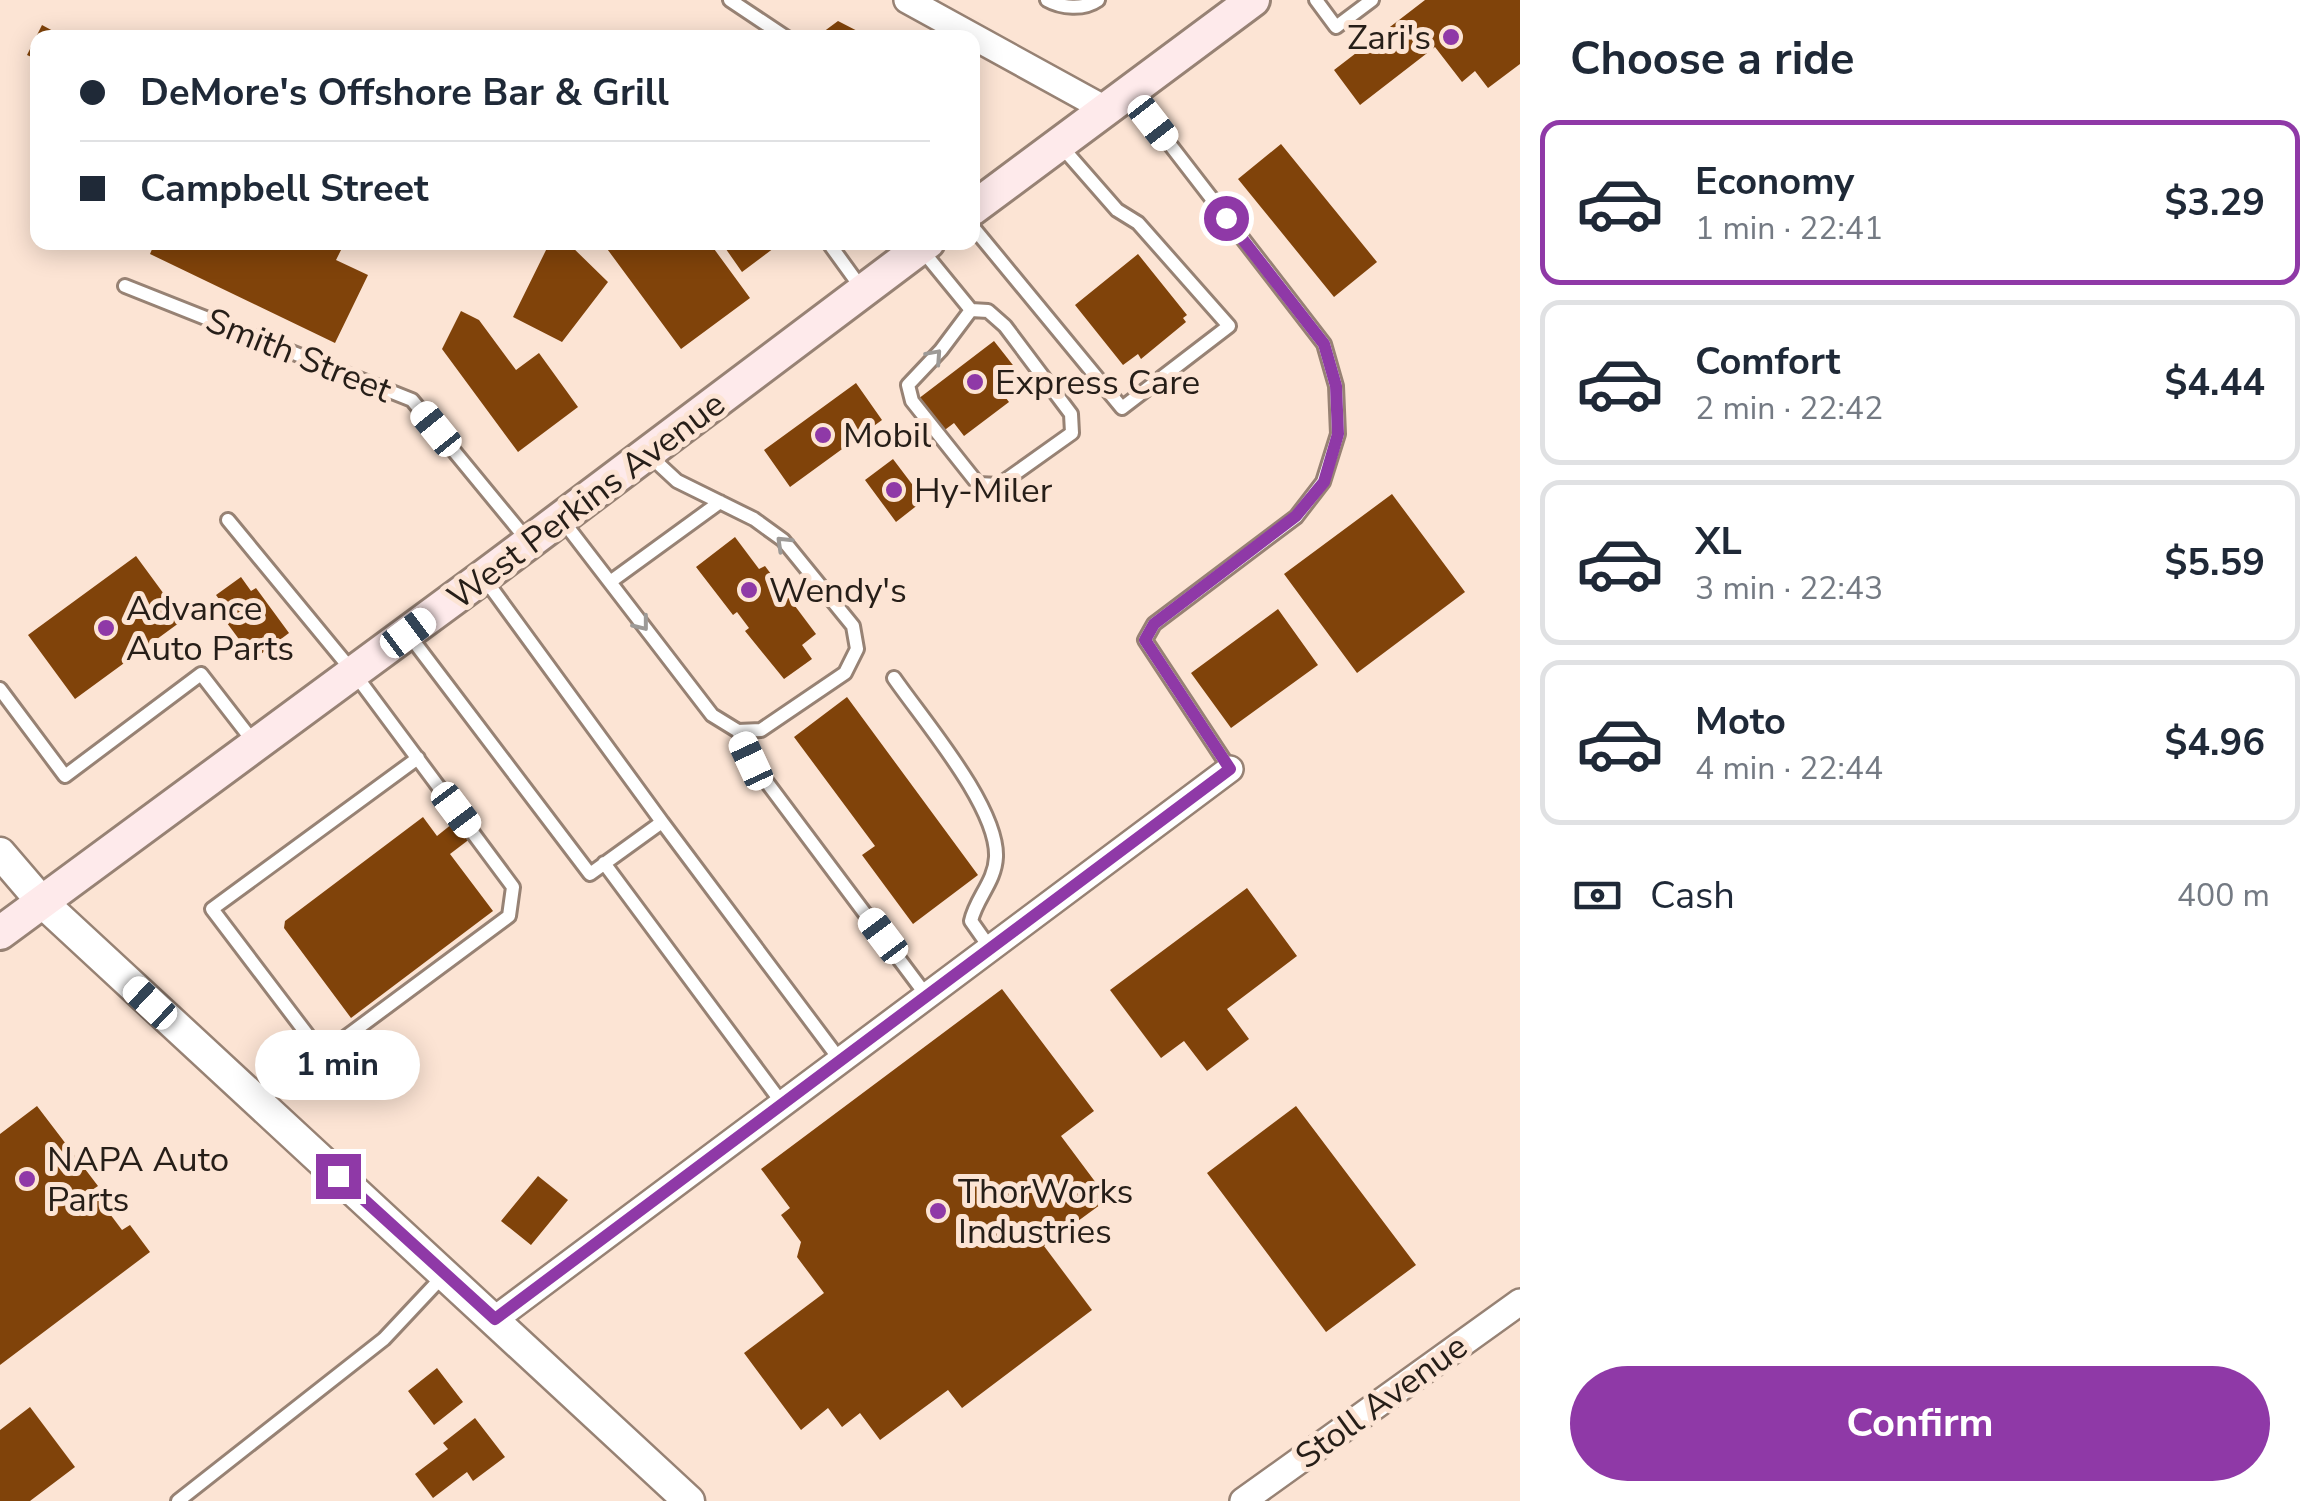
<!DOCTYPE html>
<html lang="en">
<head>
<meta charset="utf-8">
<style>
	:root { --surface:#fff; --page:#f2f2f3; --text:#1f2937; --muted:#747a83; --line:#e0e1e3; --accent:#8f39a7 }
	body { margin:0; font-family:"Nunito Sans",sans-serif; background:var(--page); color:var(--text); height:100vh; display:flex; flex-direction:column; font-size:38px; white-space:nowrap }
	* { box-sizing:border-box; margin:0 }
	p { font-size:32px; color:var(--muted) }
	.icon { flex:none; width:55px; height:55px; fill:none; stroke:currentColor; stroke-width:2; stroke-linecap:round; stroke-linejoin:round }
	.map { position:relative; flex:1; overflow:hidden }
	.drawer { display:flex; flex-direction:column; background:var(--surface); width:800px }
	.drawer>* { flex:none }
	.guide { position:absolute; left:30px; top:30px; width:950px; height:220px; border-radius:20px; box-shadow:0 5px 25px #0003; display:grid; align-content:center; height:220px; padding:0 50px; background:var(--surface) }
	.end { position:absolute; width:45px; height:45px; margin:-22px; border:12px solid #8f39a7; background:#fff; box-shadow:0 0 0 5px #fff }
	.from { border-radius:50% }
	.bubble { position:absolute; height:70px; border-radius:35px; background:var(--surface); box-shadow:0 5px 25px #0003; font-size:32px; font-weight:700; line-height:70px; text-align:center }
	.car { position:absolute; width:30px; height:60px; margin:-30px -15px; border-radius:12px; box-shadow:0 0 8px 2px #0007; background:linear-gradient(#fff 24%,#345 0 40%,#fff 0 76%,#345 0 86%,#fff 0) }
	.guide b { display:flex; align-items:center; gap:35px; height:95px; font-size:38px }
	.guide b+b { border-top:2px solid var(--line) }
	.guide i { width:25px; height:25px; background:var(--text) }
	ul { padding:0; list-style:none }
	li { display:flex; align-items:center; gap:30px; height:165px; margin:0 20px 15px; padding:0 30px; border:5px solid var(--line); border-radius:20px }
	li div { flex:1 }
	li b { display:block; font-size:38px }
	li em { font-style:normal; font-weight:700 }
	li.active { border-color:var(--accent) }
	li>.icon { width:90px; height:90px; stroke-width:1.5 }
	h2 { padding:0 50px; font-size:45px; line-height:120px }
	.pay { display:flex; align-items:center; gap:25px; height:110px; padding:0 50px; font-size:38px }
	.pay p { margin-inline-start:auto }
	.button { display:flex; gap:20px; margin-top:auto; padding:20px 50px }
	.button a { flex:1; height:115px; border-radius:60px; background:var(--accent); color:#fff; font-size:40px; font-weight:700; line-height:115px; text-align:center }
	main { display:flex; flex:1; min-height:0 }
	.map>svg:first-child { display:block }
	.building { fill:#80430a }
	.lines { fill:none; stroke-linecap:round; stroke-linejoin:round }
	.service-casing { stroke:#978274; stroke-width:18 }
	.minor-casing { stroke:#978274; stroke-width:30 }
	.tertiary-casing { stroke:#978274; stroke-width:35 }
	.secondary-casing { stroke:#978274; stroke-width:38 }
	.service { stroke:#fff; stroke-width:12 }
	.minor { stroke:#fff; stroke-width:25 }
	.tertiary { stroke:#fff; stroke-width:30 }
	.secondary { stroke:#feeaeb; stroke-width:32 }
	.oneway { stroke:#9d9a97 }
	.route { stroke:#8f39a7; stroke-width:12 }
	.poi-dot { fill:#8f39a7; stroke:#fce4d4; stroke-width:4 }
	.labels { text-anchor:middle; stroke-width:10; stroke-linejoin:round; paint-order:stroke }
	.poi-label { font-size:35px; fill:#261e18; stroke:#fce4d4; text-anchor:start }
	.street-label { font-size:35px; fill:#261e18; stroke:#fce4d4 }
</style>
</head>
<body>
<main>
<div class="map">
<svg width="1520" height="1501" viewBox="0 0 1520 1501">
	<rect width="100%" height="100%" fill="#fce4d4"/>
	<path class="building" d="M1425,0H1520V64L1488,88L1475,71L1462,82L1435,47L1360,105L1334,70Z
		M838,21L871,38H815Z
		M42,25L66,38H38V60L27,55Z
		M1281,144L1377,262L1334,297L1238,179Z
		M155,242H345L336,260L368,275L335,343L150,254Z
		M550,242H567L608,282L562,342L513,317Z
		M602,242H709L750,298L681,349Z
		M721,242H782L742,272Z
		M1138,254L1187,315L1183,318L1186,322L1141,359L1138,354L1123,365L1075,305Z
		M461,311L479,320L516,370L539,353L578,407L518,452L442,349Z
		M994,341L1020,374L1000,390L1009,402L964,436L954,423L942,432L918,399Z
		M856,383L882,420L790,487L764,450Z
		M893,459L924,500L896,522L865,480Z
		M1392,494L1465,592L1357,673L1284,574Z
		M735,537L759,569L765,566L816,634L802,645L812,659L784,679L745,631L749,628L737,612L733,615L696,567Z
		M136,556L183,620L75,699L28,635Z
		M241,577L251,591L256,588L289,633L261,654L254,645L247,650L221,615L227,610L216,595Z
		M1278,609L1318,665L1231,728L1191,673Z
		M847,697L978,875L913,924L862,855L875,846L794,737Z
		M423,817L437,836L457,820L471,838L450,854L493,911L351,1018L284,928L285,921Z
		M1247,888L1297,956L1227,1009L1249,1039L1207,1071L1184,1041L1161,1058L1110,990Z
		M1002,989L1094,1111L1061,1136L1108,1199L1044,1246L1092,1310L962,1408L948,1390L880,1440L860,1413L842,1427L828,1408L801,1430L744,1353L824,1293L797,1257L801,1242L781,1215L790,1208L761,1169Z
		M37,1106L98,1186L92,1190L122,1230L130,1225L150,1252L0,1365V1134Z
		M1296,1106L1416,1265L1326,1332L1207,1173Z
		M538,1176L568,1200L531,1245L501,1221Z
		M437,1368L463,1402L434,1425L408,1391Z
		M30,1407L75,1467L30,1501H0V1430Z
		M475,1418L505,1457L473,1481L467,1472L433,1498L415,1474L448,1449L443,1443Z"/>
	<g class="lines">
		<defs>
			<path id="service" d="M730,0L787,38
				M1047,0C1061,8 1084,10 1098,0
				M1316,0L1336,27L1372,0
				M1131,94L1324,344L1336,386L1338,434L1323,482L1296,517L1154,624L1145,640L1230,769
				M972,226L1122,408L1229,326L1138,223L1117,210L1061,146
				M828,242L862,289
				M922,250L971,310L988,311L1005,326L1071,414L1072,433L999,485L978,484L912,401L908,385L941,350L971,310
				M125,286L412,400L528,541
				M228,520L354,673L513,887L509,916L257,1103
				M563,521L712,715L738,731L761,730L845,673L857,649L853,626L783,540L754,519L677,481L650,456
				M610,582L720,502
				M409,635L590,874L662,822L484,578
				M894,678C923,720 998,807 996,857C995,882 976,898 971,921L990,948
				M0,689L65,776L201,674L256,745
				M738,731L751,761L926,995
				M662,822L840,1060
				M604,863L782,1103
				M322,1054L212,909L418,758
				M178,1501L384,1339L444,1275"/>
			<path id="minor" d="M907,0L1105,109
				M495,1319L1230,769
				M1243,1501L1520,1302"/>
			<path id="tertiary" d="M0,853L42,902L689,1501"/>
			<path id="secondary" d="M972,209L1253,0
				M0,933L483,577L928,242"/>
		</defs>
		<use href="#service" class="service-casing"/>
		<use href="#minor" class="minor-casing"/>
		<use href="#tertiary" class="tertiary-casing"/>
		<use href="#secondary" class="secondary-casing"/>
		<use href="#service" class="service"/>
		<use href="#minor" class="minor"/>
		<use href="#tertiary" class="tertiary"/>
		<use href="#secondary" class="secondary"/>
	</g>
	<defs><path id="oneway-chevron" d="M-2-3.5L2.5 0L-2 3.5" fill="none" stroke-width="1.6" stroke-linecap="round" stroke-linejoin="round" transform="scale(2.5)"/></defs>
	<g class="oneway">
		<use href="#oneway-chevron" transform="translate(935 356) rotate(-48)"/>
		<use href="#oneway-chevron" transform="translate(783 543) rotate(-136)"/>
		<use href="#oneway-chevron" transform="translate(642 624) rotate(52)"/>
	</g>
	<g class="lines">
		<path class="route" d="M338,1176L495,1319L1230,769L1145,640L1154,624L1296,516L1324,482L1338,434L1336,386L1324,344L1226,218"/>
	</g>
	<g class="poi-dot">
		<circle cx="1451" cy="37" r="10"/>
		<circle cx="975" cy="382" r="10"/>
		<circle cx="823" cy="435" r="10"/>
		<circle cx="894" cy="490" r="10"/>
		<circle cx="749" cy="590" r="10"/>
		<circle cx="106" cy="628" r="10"/>
		<circle cx="27" cy="1179" r="10"/>
		<circle cx="938" cy="1211" r="10"/>
	</g>
	<g class="labels">
		<g class="poi-label">
			<text x="1431" y="49" text-anchor="end">Zari's</text>
			<text x="995" y="394">Express Care</text>
			<text x="843" y="447">Mobil</text>
			<text x="914" y="502">Hy-Miler</text>
			<text x="769" y="602">Wendy's</text>
			<text x="126" y="620">Advance<tspan x="126" dy="40">Auto Parts</tspan></text>
			<text x="47" y="1171">NAPA Auto<tspan x="47" dy="40">Parts</tspan></text>
			<text x="958" y="1203">ThorWorks<tspan x="958" dy="40">Industries</tspan></text>
		</g>
		<g class="street-label">
			<text transform="translate(299 355) rotate(22)" y="12">Smith Street</text>
			<text transform="translate(586 500) rotate(-37)" y="12">West Perkins Avenue</text>
			<text transform="translate(1381 1401) rotate(-36)" y="12">Stoll Avenue</text>
		</g>
	</g>
</svg>
<i class="end from" style="left:1226px;top:218px"></i>
<i class="end" style="left:338px;top:1176px"></i>
<div class="bubble" style="left:255px;top:1030px;width:165px">1 min</div>
<i class="car" style="left:1153px;top:123px;rotate:142deg"></i>
<i class="car" style="left:436px;top:429px;rotate:321deg"></i>
<i class="car" style="left:408px;top:633px;rotate:53deg"></i>
<i class="car" style="left:751px;top:761px;rotate:335deg"></i>
<i class="car" style="left:456px;top:810px;rotate:143deg"></i>
<i class="car" style="left:883px;top:936px;rotate:323deg"></i>
<i class="car" style="left:150px;top:1003px;rotate:313deg"></i>
<div class="guide">
<b><i class="from"></i>DeMore's Offshore Bar &amp; Grill</b>
<b><i></i>Campbell Street</b>
</div>
</div>
<section class="drawer">
<h2>Choose a ride</h2>
<ul>
<li class="active"><svg class="icon" aria-label="car" viewBox="0 0 24 24"><path d="M5 17H2v-5l4-1 3-4h7l3 4 3 1v5h-3M9 17h6M6 11h13"/><circle cx="7" cy="17" r="2"/><circle cx="17" cy="17" r="2"/></svg><div><b>Economy</b><p>1 min · 22:41</p></div><em>$3.29</em></li>
<li><svg class="icon" aria-label="car" viewBox="0 0 24 24"><path d="M5 17H2v-5l4-1 3-4h7l3 4 3 1v5h-3M9 17h6M6 11h13"/><circle cx="7" cy="17" r="2"/><circle cx="17" cy="17" r="2"/></svg><div><b>Comfort</b><p>2 min · 22:42</p></div><em>$4.44</em></li>
<li><svg class="icon" aria-label="car" viewBox="0 0 24 24"><path d="M5 17H2v-5l4-1 3-4h7l3 4 3 1v5h-3M9 17h6M6 11h13"/><circle cx="7" cy="17" r="2"/><circle cx="17" cy="17" r="2"/></svg><div><b>XL</b><p>3 min · 22:43</p></div><em>$5.59</em></li>
<li><svg class="icon" aria-label="car" viewBox="0 0 24 24"><path d="M5 17H2v-5l4-1 3-4h7l3 4 3 1v5h-3M9 17h6M6 11h13"/><circle cx="7" cy="17" r="2"/><circle cx="17" cy="17" r="2"/></svg><div><b>Moto</b><p>4 min · 22:44</p></div><em>$4.96</em></li>
</ul>
<div class="pay"><svg class="icon" aria-label="cash" viewBox="0 0 24 24"><path d="M3 7h18v10H3z"/><circle cx="12" cy="12" r="2"/></svg>Cash<p>400 m</p></div>
<div class="button"><a>Confirm</a></div>
</section>
</main>
</body>
</html>
